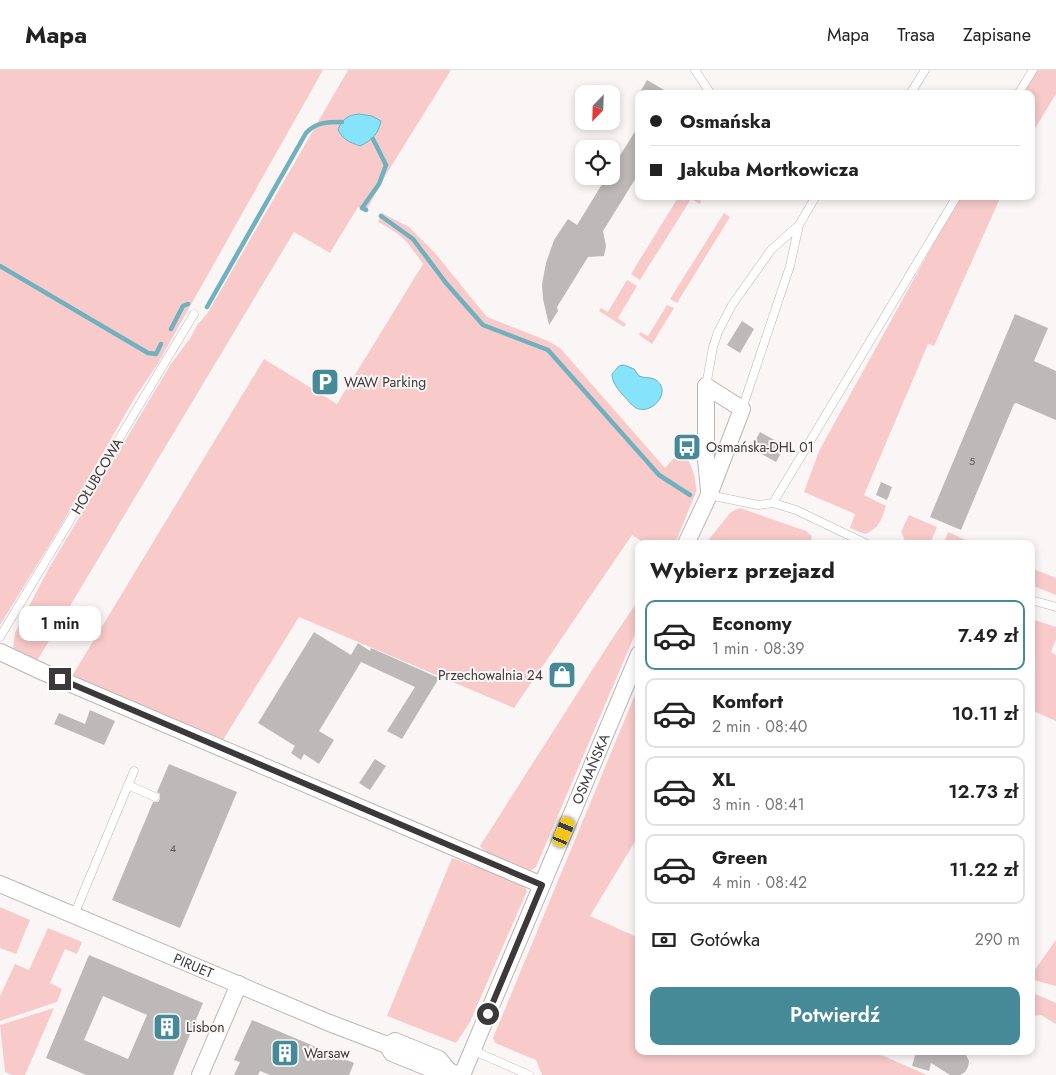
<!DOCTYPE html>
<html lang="pl">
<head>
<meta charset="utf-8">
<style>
	:root { --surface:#fff; --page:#f6f6f6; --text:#222; --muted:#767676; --line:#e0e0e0; --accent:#468a98 }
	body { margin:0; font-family:Jost,sans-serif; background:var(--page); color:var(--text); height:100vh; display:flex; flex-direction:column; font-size:19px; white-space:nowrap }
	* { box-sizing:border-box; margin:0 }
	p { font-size:16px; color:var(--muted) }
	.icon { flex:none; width:28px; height:28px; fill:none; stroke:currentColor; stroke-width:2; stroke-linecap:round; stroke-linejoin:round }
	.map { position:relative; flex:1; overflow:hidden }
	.sheet { position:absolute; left:635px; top:470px; width:400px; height:515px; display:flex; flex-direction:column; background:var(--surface); border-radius:10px; box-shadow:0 2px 8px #0003 }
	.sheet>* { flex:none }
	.guide { position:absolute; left:635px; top:20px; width:400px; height:110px; border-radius:10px; box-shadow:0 2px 8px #0003; display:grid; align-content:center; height:110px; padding:0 15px; background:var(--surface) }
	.needle { width:32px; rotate:203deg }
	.fabs { position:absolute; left:575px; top:15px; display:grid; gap:10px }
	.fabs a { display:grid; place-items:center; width:45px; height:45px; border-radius:10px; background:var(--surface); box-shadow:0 2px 8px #0003; font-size:25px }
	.end { position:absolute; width:22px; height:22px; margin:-11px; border:6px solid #3b3939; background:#fff; box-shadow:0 0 0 2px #fff }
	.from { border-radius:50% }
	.bubble { position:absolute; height:35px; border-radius:10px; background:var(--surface); box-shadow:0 2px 8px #0003; font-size:16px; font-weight:600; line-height:35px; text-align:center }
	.car { position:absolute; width:15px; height:30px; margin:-15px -8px; border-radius:6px; box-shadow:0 0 4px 1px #0007; background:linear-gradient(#f5c518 24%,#345 0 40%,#f5c518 0 76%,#345 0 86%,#f5c518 0) }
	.guide b { display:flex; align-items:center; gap:18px; height:48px; font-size:19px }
	.guide b+b { border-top:1px solid var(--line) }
	.guide i { width:12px; height:12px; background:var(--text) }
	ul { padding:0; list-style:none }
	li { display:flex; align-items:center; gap:15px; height:70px; margin:0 10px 8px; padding:0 5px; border:2px solid var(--line); border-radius:10px }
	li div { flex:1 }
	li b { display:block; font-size:19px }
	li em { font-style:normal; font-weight:600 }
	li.on { border-color:var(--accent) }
	li>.icon { width:45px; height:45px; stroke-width:1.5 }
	h2 { padding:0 15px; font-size:22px; line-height:60px }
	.pay { display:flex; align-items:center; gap:12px; height:55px; padding:0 15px; font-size:19px }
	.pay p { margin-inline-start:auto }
	.cta { display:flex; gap:10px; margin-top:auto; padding:10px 15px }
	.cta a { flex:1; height:58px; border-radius:10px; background:var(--accent); color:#fff; font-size:20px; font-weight:600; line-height:58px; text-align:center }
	header { display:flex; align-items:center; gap:30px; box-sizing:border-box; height:70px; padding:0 25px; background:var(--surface); border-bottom:1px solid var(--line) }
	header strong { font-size:24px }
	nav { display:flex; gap:28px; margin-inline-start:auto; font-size:18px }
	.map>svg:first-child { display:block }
	.green { fill:#f8caca }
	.water { fill:#85e4f9; stroke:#6fb1bf }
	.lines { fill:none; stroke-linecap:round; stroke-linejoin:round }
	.stream { stroke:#6fb1bf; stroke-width:4.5 }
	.building { fill:#beb9b9; fill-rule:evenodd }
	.service-casing { stroke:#bbb6b6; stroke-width:9 }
	.minor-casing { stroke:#bbb6b6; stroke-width:18 }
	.service { stroke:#fff; stroke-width:8 }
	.minor { stroke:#fff; stroke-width:16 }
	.route { stroke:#3b3939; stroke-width:6 }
	.labels { text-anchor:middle; stroke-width:4; stroke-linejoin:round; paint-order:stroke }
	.number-label { font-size:11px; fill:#5c5959 }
	.poi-label { font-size:14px; fill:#3b3939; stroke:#fbf6f6; text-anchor:start }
	.street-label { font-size:14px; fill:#3b3939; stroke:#fbf6f6 }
</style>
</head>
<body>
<header>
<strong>Mapa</strong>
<nav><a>Mapa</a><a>Trasa</a><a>Zapisane</a></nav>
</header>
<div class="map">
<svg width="1056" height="1005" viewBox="0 0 1056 1005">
	<rect width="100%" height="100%" fill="#fbf6f6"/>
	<path class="green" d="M0,0H323L157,295L134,329L59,459L0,555Z
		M348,0H451L387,103L366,141L358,137L330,183L294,162L37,591L13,579L15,563L49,498L171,294L191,267L197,255L207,244Z
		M1036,0H1056V24L1031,65V24H1022Z
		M679,126H699L701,131L700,134L691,129L640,210L631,204Z
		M961,126H1001L934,276L928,274L864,425L886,436C881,450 880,458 865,464L850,458L855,444L804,422L819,381L936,169Z
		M382,143L409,157L435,183L487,247L548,271L560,278L665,398L682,379C690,391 697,408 696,422L675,474H646L632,465L514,638L299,547L223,670L72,606L264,289L337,334L423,194C407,171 403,165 378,152Z
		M724,143L730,147L677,233L670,229Z
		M627,210L637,216L618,248L626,254L624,257L599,241L601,238L608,242Z
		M667,235L674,238L652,274L639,265L640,262L648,266Z
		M740,438L806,461L812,466L810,474H705L731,442Z
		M909,445L937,457L930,474H907L901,462Z
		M948,462L975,474H943Z
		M1031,498L1056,508V525L1031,515Z
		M639,529V555L536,797L530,801C516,797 489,787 480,776L610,572Z
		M1031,549L1056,557V569L1051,582L1056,585V651L1031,640Z
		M639,615V765L590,846L639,868V981H876L879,984L927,1005H542L536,990L495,973L493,968Z
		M452,788L474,796L476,792C488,798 523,809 527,821L470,952L456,973L387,946Z
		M0,837L30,850L16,884L0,878Z
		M48,858L82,872L77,884L65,879L50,913L62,919L57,932L0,951V926L15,894L29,900Z
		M1056,870V916L1034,910L1031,908V905Z
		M1031,922L1056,933V954L1041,945L1031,946Z
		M54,938L25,1005H12L5,1002L0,955Z"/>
	<path class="water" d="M359,44L372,46L381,51C378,65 372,70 360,76C350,72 342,70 338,59C343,49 347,45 359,44Z
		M624,295L634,299L639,306C644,308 649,307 654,309C674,319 653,346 636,338C631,335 627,329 622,324C617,318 612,312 612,304L619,296Z"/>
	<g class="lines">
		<path class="stream" d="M366,140L362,138L379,114L386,95L373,69
			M381,146L413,169L446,213L483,255L548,280L659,405L690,425
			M0,196L148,283L156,284L161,274
			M207,237L306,63C316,52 328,52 342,52
			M171,259L183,236L188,234"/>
	</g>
	<path class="building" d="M647,10L671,24H639Z
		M639,55V103L603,161L606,176L604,186L588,187L557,237L558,241L549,255L543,229L542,214L546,193L554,170L568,149L577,155L607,106H611V100Z
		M1015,244L1048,258L1034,291L1056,301V350L1016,333L1014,334L961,460L930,447Z
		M742,251L754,259L740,283L727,275Z
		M760,362L785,376L776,392L751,378Z
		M881,412L892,417L887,430L876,425Z
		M314,562L351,585L358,573L370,581L371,578L439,608L402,669L387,661L415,617L361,592L319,661L334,670L319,694L304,684L301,690L291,683L295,676L258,653Z
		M90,640L115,651L104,675L54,654L59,643L85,654Z
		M375,689L386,696L370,720L359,713Z
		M169,694L237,722L180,858L112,830L153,732H158L160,729V724L157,722Z
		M89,885L203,933L173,1005H86L46,988ZM103,926L147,945L128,989L84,970Z
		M252,950L354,993L349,1005H270L260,1001L258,1005H234L240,992L234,990Z
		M914,981H964L969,991L968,997L965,1002L960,1005H950L931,993L929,1001L912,996L916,982Z"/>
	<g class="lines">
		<defs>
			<path id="service" d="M695,0L711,24
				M910,24L925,0
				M1018,24L1033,0
				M706,316L713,277L718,262L732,235L771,180L799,155
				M742,339L790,196L799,155L816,126
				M709,425L758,435L773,433L796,440L867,474
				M773,433L957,126
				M1031,530L1056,537
				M0,567L194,244
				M128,715L155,727
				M74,845L134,701
				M472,980L529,1005"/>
			<g id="minor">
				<path d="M706,316V389L709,420"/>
				<path d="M686,474L709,425L742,339L706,316"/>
				<path d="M0,582L43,602L542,815"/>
				<path id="s1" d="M0,814L327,952L387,975L392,983L436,1001H449L458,1005"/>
				<path d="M387,975L395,971L439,989L449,1001"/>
				<path d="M200,1005L239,914"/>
				<path id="s2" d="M462,1005L639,584"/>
			</g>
		</defs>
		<use href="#service" class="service-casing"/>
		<use href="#minor" class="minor-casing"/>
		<use href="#service" class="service"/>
		<use href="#minor" class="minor"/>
	</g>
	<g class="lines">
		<path class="route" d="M60,609L542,815L488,944"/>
	</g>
	<defs>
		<symbol id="parking-square" viewBox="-11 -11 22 22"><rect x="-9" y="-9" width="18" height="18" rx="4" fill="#468a98" stroke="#fbf6f6"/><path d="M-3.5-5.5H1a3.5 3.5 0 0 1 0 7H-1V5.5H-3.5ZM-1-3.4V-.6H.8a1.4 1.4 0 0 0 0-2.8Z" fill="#fff"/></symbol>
		<symbol id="bus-square" viewBox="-11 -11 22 22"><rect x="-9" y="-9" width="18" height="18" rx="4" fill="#468a98" stroke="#fbf6f6"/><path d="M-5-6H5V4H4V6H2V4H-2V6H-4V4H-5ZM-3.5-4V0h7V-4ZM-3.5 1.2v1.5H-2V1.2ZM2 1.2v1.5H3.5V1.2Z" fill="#fff"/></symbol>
		<symbol id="shop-square" viewBox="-11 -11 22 22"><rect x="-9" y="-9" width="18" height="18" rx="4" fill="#468a98" stroke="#fbf6f6"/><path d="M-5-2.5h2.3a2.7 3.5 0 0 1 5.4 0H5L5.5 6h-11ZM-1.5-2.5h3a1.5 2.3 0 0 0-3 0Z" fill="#fff"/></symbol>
		<symbol id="building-square" viewBox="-11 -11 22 22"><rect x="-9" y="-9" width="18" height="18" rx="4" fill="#468a98" stroke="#fbf6f6"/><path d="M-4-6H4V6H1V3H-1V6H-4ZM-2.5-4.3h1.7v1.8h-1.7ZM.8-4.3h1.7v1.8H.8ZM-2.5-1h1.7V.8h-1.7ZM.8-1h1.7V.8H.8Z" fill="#fff"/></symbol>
	</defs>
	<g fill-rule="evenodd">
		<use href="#parking-square" x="309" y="296" width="32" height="32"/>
		<use href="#bus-square" x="671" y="361" width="32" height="32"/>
		<use href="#shop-square" x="546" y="589" width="32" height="32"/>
		<use href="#building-square" x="151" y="941" width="32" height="32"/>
		<use href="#building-square" x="269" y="967" width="32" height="32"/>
	</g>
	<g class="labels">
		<g class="number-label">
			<text x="972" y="395">5</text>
			<text x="173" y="782">4</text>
		</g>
		<g class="poi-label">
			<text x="344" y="317">WAW Parking</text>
			<text x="706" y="382">Osmańska-DHL 01</text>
			<text x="543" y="610" text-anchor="end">Przechowalnia 24</text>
			<text x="186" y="962">Lisbon</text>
			<text x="304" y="988">Warsaw</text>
		</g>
		<g class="street-label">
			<text transform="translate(97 406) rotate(-59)" y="5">HOŁUBCOWA</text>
			<text dy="5" stroke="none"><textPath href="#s2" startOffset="332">OSMAŃSKA</textPath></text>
			<text dy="5" stroke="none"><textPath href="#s1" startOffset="210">PIRUET</textPath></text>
		</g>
	</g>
</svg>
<div class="fabs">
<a><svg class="needle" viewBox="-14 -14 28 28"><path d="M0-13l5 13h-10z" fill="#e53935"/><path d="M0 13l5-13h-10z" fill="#767676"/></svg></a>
<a><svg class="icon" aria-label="locate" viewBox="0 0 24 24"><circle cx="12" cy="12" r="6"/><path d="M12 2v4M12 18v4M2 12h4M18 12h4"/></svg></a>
</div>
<i class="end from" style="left:488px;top:944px"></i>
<i class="end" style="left:60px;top:609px"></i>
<div class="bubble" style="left:19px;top:536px;width:82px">1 min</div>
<i class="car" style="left:564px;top:762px;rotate:23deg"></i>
<div class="guide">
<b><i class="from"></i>Osmańska</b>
<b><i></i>Jakuba Mortkowicza</b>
</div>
<section class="sheet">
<h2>Wybierz przejazd</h2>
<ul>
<li class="on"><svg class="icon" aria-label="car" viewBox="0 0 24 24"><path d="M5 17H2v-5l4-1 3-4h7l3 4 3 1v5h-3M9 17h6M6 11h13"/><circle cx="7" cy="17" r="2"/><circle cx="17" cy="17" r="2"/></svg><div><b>Economy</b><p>1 min · 08:39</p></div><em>7.49 zł</em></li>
<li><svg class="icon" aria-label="car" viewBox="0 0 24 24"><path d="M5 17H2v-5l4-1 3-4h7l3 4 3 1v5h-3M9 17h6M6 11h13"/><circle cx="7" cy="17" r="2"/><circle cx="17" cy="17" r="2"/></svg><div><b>Komfort</b><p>2 min · 08:40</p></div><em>10.11 zł</em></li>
<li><svg class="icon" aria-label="car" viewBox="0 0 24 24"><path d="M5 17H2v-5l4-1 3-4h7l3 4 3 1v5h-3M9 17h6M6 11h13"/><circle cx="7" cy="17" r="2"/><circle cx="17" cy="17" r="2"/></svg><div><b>XL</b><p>3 min · 08:41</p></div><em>12.73 zł</em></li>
<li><svg class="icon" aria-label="car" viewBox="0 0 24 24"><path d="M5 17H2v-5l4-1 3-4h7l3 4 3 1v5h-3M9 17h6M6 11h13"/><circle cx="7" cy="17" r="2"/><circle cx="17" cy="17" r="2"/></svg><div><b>Green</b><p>4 min · 08:42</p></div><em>11.22 zł</em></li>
</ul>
<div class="pay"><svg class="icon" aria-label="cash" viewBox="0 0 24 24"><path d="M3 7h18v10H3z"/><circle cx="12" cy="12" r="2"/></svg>Gotówka<p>290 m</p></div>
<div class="cta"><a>Potwierdź</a></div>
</section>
</div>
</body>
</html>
